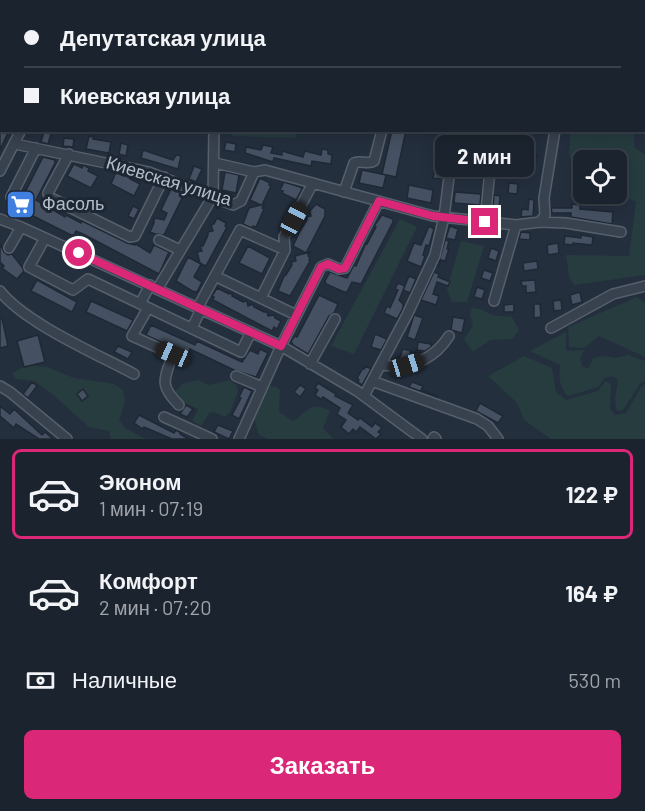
<!DOCTYPE html>
<html lang="ru">
<head>
<meta charset="utf-8">
<style>
	:root { --surface:#1b232e; --page:#282f3a; --text:#f1f3f6; --muted:#a0a4aa; --line:#39404a; --accent:#db2777 }
	body { margin:0; font-family:Barlow,sans-serif; background:var(--page); color:var(--text); height:100vh; display:flex; flex-direction:column; font-size:22px; white-space:nowrap }
	* { box-sizing:border-box; margin:0 }
	p { font-size:20px; color:var(--muted) }
	.icon { flex:none; width:33px; height:33px; fill:none; stroke:currentColor; stroke-width:2; stroke-linecap:round; stroke-linejoin:round }
	.map { position:relative; height:439px; overflow:hidden }
	.drawer { display:flex; flex-direction:column; background:var(--surface); flex:1 }
	.drawer>* { flex:none }
	.top-card { position:absolute; left:0px; top:0px; width:645px; height:132px; box-shadow:0 3px 15px #0003,0 0 0 2px var(--line); display:grid; align-content:center; height:132px; padding:0 24px; background:var(--surface) }
	.buttons { position:absolute; left:573px; top:150px; display:grid; gap:12px }
	.buttons a { display:grid; place-items:center; width:54px; height:54px; border-radius:9px; background:var(--surface); box-shadow:0 3px 15px #0003,0 0 0 2px var(--line); font-size:30px }
	.end { position:absolute; width:27px; height:27px; margin:-14px; border:8px solid #db2777; background:#fff; box-shadow:0 0 0 3px #fff }
	.from { border-radius:50% }
	.bubble { position:absolute; height:42px; border-radius:9px; background:var(--surface); box-shadow:0 3px 15px #0003,0 0 0 2px var(--line); font-size:20px; font-weight:700; line-height:42px; text-align:center }
	.car { position:absolute; width:18px; height:36px; margin:-18px -9px; border-radius:8px; box-shadow:0 0 4px 2px #0007; background:linear-gradient(#222 24%,#8ab4d8 0 40%,#222 0 76%,#8ab4d8 0 86%,#222 0) }
	.top-card b { display:flex; align-items:center; gap:21px; height:57px; font-size:22px }
	.top-card b+b { border-top:2px solid var(--line) }
	.top-card i { width:15px; height:15px; background:var(--text) }
	ul { padding:10px 0 0; list-style:none }
	li { display:flex; align-items:center; gap:18px; height:90px; margin:0 12px 9px; padding:0 12px; border:3px solid transparent; border-radius:9px }
	li div { flex:1 }
	li b { display:block; font-size:22px }
	li em { font-style:normal; font-weight:700 }
	li.current { border-color:var(--accent) }
	li>.icon { width:54px; height:54px; stroke-width:1.5 }
	.pay { display:flex; align-items:center; gap:15px; height:66px; padding:0 24px; font-size:22px }
	.pay p { margin-inline-start:auto }
	.primary-button { display:flex; gap:12px; margin-top:auto; padding:12px 24px }
	.primary-button a { flex:1; height:69px; border-radius:9px; background:var(--accent); color:#fff; font-size:24px; font-weight:700; line-height:69px; text-align:center }
	.map>svg:first-child { display:block }
	.green { fill:#263c3f }
	.building { fill:#455162; stroke:#1f2835; stroke-width:1.5 }
	.lines { fill:none; stroke-linecap:round; stroke-linejoin:round }
	.minor-casing { stroke:#565f6c; stroke-width:12 }
	.minor { stroke:#38414e; stroke-width:9 }
	.route { stroke:#db2777; stroke-width:8 }
	.labels { text-anchor:middle; stroke-width:6; stroke-linejoin:round; paint-order:stroke }
	.street-label { font-size:18px; fill:#b4bcc9; stroke:#1d2633 }
	.poi-label { font-size:18px; fill:#b4bcc9; stroke:#1d2633; text-anchor:start }
</style>
</head>
<body>
<div class="map">
<svg width="645" height="439" viewBox="0 0 645 439">
	<rect width="100%" height="100%" fill="#242f3e"/>
	<path class="green" d="M644,25L645,121L644,122Z
		M231,131H296V138L232,136Z
		M571,131H634V147L645,155V275L574,285L569,276L566,255L629,256L636,202L617,193L616,160H584L583,179L574,175L569,152Z
		M400,219L417,227L354,354L331,346Z
		M461,241L484,246L467,302H452L447,289Z
		M637,297L645,303V357L599,336L584,348L569,347L568,327Z
		M472,308L480,309L492,315L512,317L519,330L512,339L490,340L473,352L464,339L473,326L470,314Z
		M566,332V351L584,350L580,358L582,366L588,369L593,358L605,356L615,358L628,355L645,361V381L640,384L623,410L617,411L615,400L618,380L612,376L605,378L598,387L568,396C559,388 559,376 560,365L530,351Z
		M524,356L552,368L556,392L566,400L598,391L605,381L611,384L610,409L615,415L626,413L641,387L645,384V439H551L524,420L517,403L488,376Z
		M28,365L47,367L74,378L114,384L123,390L125,402L119,420L125,428L146,439H111L109,431L89,427L51,393L34,381L16,379L12,373Z
		M198,380L208,385L229,380L236,385L238,391L230,412L225,417L214,412L209,413L201,426L192,421L198,409L185,403L175,396V391L182,384Z
		M267,386L276,387L280,390L279,412L293,421C309,411 310,400 330,411L323,428L334,439H268L258,434L254,416Z"/>
	<path class="building" d="M0,130H9L0,150Z
		M392,130H406L396,177L382,174Z
		M501,130H505L502,152L499,151Z
		M44,132L51,134L48,144L41,142Z
		M89,136L94,137L93,139L111,142L109,153L86,149Z
		M64,138L74,139L73,147L63,146Z
		M461,140L470,141L469,151L459,150Z
		M226,142L236,144L235,152L224,150Z
		M121,143L128,145L126,156L119,154Z
		M263,145L273,147L271,153L282,155V151L303,157L305,151L321,155L322,149L328,150V154L332,155L331,164L312,161L311,166L274,158L273,162L245,153L246,147L261,150Z
		M143,150L173,160L176,155L181,156L178,169L141,158Z
		M527,154L537,155L535,165L526,164Z
		M43,157L55,160V163L36,200L65,217L66,215L81,223L82,221L127,243L135,245L136,244L150,253L154,245L169,252L159,274L85,235L76,231L74,235H71L17,208Z
		M498,162L503,163L502,176L496,175Z
		M74,164L82,168L83,165L89,168L88,171L98,176L91,188L67,176Z
		M194,166L202,169L196,182L189,179Z
		M435,168L443,170L442,179L433,178Z
		M362,170L386,175L383,188L359,183Z
		M116,172L124,176L129,175L132,176L130,179L140,184L134,196L111,184Z
		M225,172L239,175L236,193L222,190Z
		M260,178L270,183L269,185L271,186L262,205H264L262,208L264,209L256,227L253,226L252,228L243,224L249,208L261,205L250,200Z
		M284,182L300,187L302,189L296,200L282,193L283,191L280,190Z
		M509,183L518,184L517,194L508,193Z
		M409,185L433,190L431,203L407,198Z
		M171,189L183,193V196L164,235L155,234L150,232L154,223H153L155,218L164,220L167,213L161,210Z
		M455,192L481,194L480,205L454,203Z
		M494,195L500,196L499,209L493,208Z
		M529,199L534,200L533,216L521,217L522,209L528,210Z
		M316,204L325,209V216L306,253L293,246L300,231L307,220V217L311,216L310,211Z
		M572,204L580,205V209L613,212L612,224L571,217V213H552L551,208H572Z
		M133,206L139,209L134,219L128,216Z
		M382,215L393,219V222L361,284L352,282L347,292H344L326,284L325,281L330,272L347,278L354,265L356,266L366,243L367,244L376,227L374,226Z
		M217,218L226,223L225,226L227,227L207,264L205,266L200,263L197,252L202,251L200,246H203L208,235V232L213,231L211,225L214,224Z
		M429,226L434,229L429,246L426,245L423,255L425,256L421,267L407,261L414,243L421,245Z
		M450,226L458,229L455,240L446,238Z
		M481,229L492,230L490,238L480,237Z
		M521,232L530,233V240L519,239Z
		M581,235L593,237L592,245L573,243V245L564,244L565,236L581,238Z
		M445,240L449,241L447,249H449L445,261L441,260L439,266L438,265Z
		M558,243L559,253L548,255L547,245Z
		M0,244L4,252L8,255L12,254L22,267L24,271L17,279L2,268L4,266L0,262Z
		M248,246L270,258L262,274L239,263Z
		M491,248L499,251L496,261L488,258Z
		M310,252L308,256L310,257L309,260L310,261L290,296L278,291L284,276L286,275L292,265L291,262L296,261L295,256Z
		M188,257L201,264L194,277L202,282L197,292L192,291L176,281Z
		M537,261L538,269L524,271L523,263Z
		M484,270L493,273L490,281L481,278Z
		M434,272L439,274L438,277L450,282L448,286L437,282L433,294L439,296L436,305L421,300Z
		M409,276L416,279L410,293L403,290Z
		M37,280L77,302L72,312L31,291Z
		M535,280L536,292L526,293V286H522L521,281Z
		M398,283L405,286L399,300L403,304V308L397,319L384,313L387,306L390,308L398,290L395,289Z
		M477,287L485,290L482,299L474,297Z
		M217,288L229,294L232,293V296L243,302L247,301L248,306L253,304L254,307L264,312H267L268,316L274,315L275,318L281,321L277,329L274,327L272,331L213,300L214,297L212,296Z
		M580,292L582,302L572,305L570,295Z
		M319,295L338,304L334,313L329,316L308,354L293,345L291,341L295,336L297,337Z
		M561,300L562,310L554,311L553,301Z
		M91,301L133,320L127,331L86,312Z
		M514,304V312H504V305Z
		M534,304H540L541,317L534,318Z
		M414,315L423,318L415,340L407,337Z
		M453,317L465,319L462,333L451,330Z
		M2,318L8,346L0,348V319Z
		M151,325L195,345L197,341L242,362L250,350L258,354L260,349L268,353L256,377L234,370L190,349L188,355L146,335Z
		M375,334L387,339L381,350L371,347Z
		M38,335L45,362L24,367L17,341Z
		M418,342L431,344V347L425,351L417,350Z
		M118,346L132,352L128,359L114,352Z
		M403,349L411,351L409,358L399,359Z
		M366,366L371,369L362,385L358,382L359,380L357,378L363,368L364,369Z
		M32,382L37,386L28,398L23,394Z
		M412,382L423,386L421,390L437,396V397L409,387Z
		M318,383L336,394L335,396L353,405L348,413L358,420L360,418L372,427L375,423L382,428L378,432L381,434L376,439L360,427L356,432L353,429L349,434L341,427L346,420L337,414L340,408L323,397L321,399L315,395L318,390L315,388Z
		M300,385L306,389L300,397L294,392Z
		M244,387L252,391L239,419L232,415L241,398L239,397Z
		M83,389L88,396L82,401L77,394Z
		M480,403L503,416L498,423L476,411Z
		M186,405L193,409L187,417L180,414Z
		M0,406L10,414L14,409L42,435L45,432L53,439H39L16,424L14,428L0,416Z
		M139,415L174,433L176,430L181,433L180,434L189,439H172L144,427L143,429L134,423Z
		M218,425L233,431L229,439L214,432Z"/>
	<g class="lines">
		<defs>
			<path id="minor" d="M245,2L254,0
				M0,5L2,6
				M0,55L2,60
				M0,86L2,83
				M15,144L149,172L233,205L241,201L254,172L265,170L433,216L516,225L540,222L566,223L621,232
				M69,154L48,193L49,197L130,237L135,236L164,177
				M215,163L254,172
				M0,171L21,130
				M344,192L354,163C361,160 368,165 374,161L382,130
				M11,197L36,148
				M0,219L21,227L281,346L357,391L422,439
				M485,221L494,130
				M540,222L545,215L544,198L555,130
				M45,238L29,267L73,290L88,279L241,352L251,332
				M159,240L180,250
				M9,248L21,227
				M215,276L296,315
				M158,288L213,196L214,130
				M0,291C25,323 97,354 134,374
				M261,298L285,250L284,237L313,183
				M494,301L516,225
				M140,304L150,285
				M198,307L240,230L285,250
				M148,308L132,336L183,359
				M192,328L201,309
				M551,328L613,294L645,286
				M173,354C164,380 159,385 179,405
				M310,364L335,319
				M381,365C410,369 433,361 449,336
				M236,376L262,387
				M372,381L477,419L488,426L498,439
				M0,386L10,392L67,439
				M364,396L407,315L435,255L444,217L455,130
				M164,417L212,439
				M239,439L281,346L321,267L328,264L339,269L345,268L379,201
				M433,439L434,437L436,439"/>
		</defs>
		<use href="#minor" class="minor-casing"/>
		<use href="#minor" class="minor"/>
	</g>
	<g class="lines">
		<path class="route" d="M79,253L281,346L321,267L328,264L339,269L345,268L379,201L433,216L485,222"/>
	</g>
	<defs>
		<symbol id="supermarket-square" viewBox="-11 -11 22 22"><rect x="-9" y="-9" width="18" height="18" rx="4" fill="#3f7fe0" stroke="#1d2633"/><path d="M-6-5.5h2.5l.6 2H6L4.5 2H-2.5L-4.4-4H-6ZM-1.5 3.2a1.3 1.3 0 1 0 .1 0ZM3 3.2a1.3 1.3 0 1 0 .1 0Z" fill="#fff"/></symbol>
	</defs>
	<g fill-rule="evenodd">
		<use href="#supermarket-square" x="4" y="188" width="33" height="33"/>
	</g>
	<g class="labels">
		<g class="street-label">
			<text transform="translate(169 181) rotate(17)" y="6">Киевская улица</text>
		</g>
		<g class="poi-label">
			<text x="42" y="210">Фасоль</text>
		</g>
	</g>
</svg>
<div class="buttons">
<a><svg class="icon" aria-label="locate" viewBox="0 0 24 24"><circle cx="12" cy="12" r="6"/><path d="M12 2v4M12 18v4M2 12h4M18 12h4"/></svg></a>
</div>
<i class="end from" style="left:79px;top:253px"></i>
<i class="end" style="left:485px;top:222px"></i>
<div class="bubble" style="left:435px;top:135px;width:99px">2 мин</div>
<i class="car" style="left:294px;top:219px;rotate:28deg"></i>
<i class="car" style="left:173px;top:354px;rotate:294deg"></i>
<i class="car" style="left:407px;top:365px;rotate:73deg"></i>
<div class="top-card">
<b><i class="from"></i>Депутатская улица</b>
<b><i></i>Киевская улица</b>
</div>
</div>
<section class="drawer">
<ul>
<li class="current"><svg class="icon" aria-label="car" viewBox="0 0 24 24"><path d="M5 17H2v-5l4-1 3-4h7l3 4 3 1v5h-3M9 17h6M6 11h13"/><circle cx="7" cy="17" r="2"/><circle cx="17" cy="17" r="2"/></svg><div><b>Эконом</b><p>1 мин · 07:19</p></div><em>122 ₽</em></li>
<li><svg class="icon" aria-label="car" viewBox="0 0 24 24"><path d="M5 17H2v-5l4-1 3-4h7l3 4 3 1v5h-3M9 17h6M6 11h13"/><circle cx="7" cy="17" r="2"/><circle cx="17" cy="17" r="2"/></svg><div><b>Комфорт</b><p>2 мин · 07:20</p></div><em>164 ₽</em></li>
</ul>
<div class="pay"><svg class="icon" aria-label="cash" viewBox="0 0 24 24"><path d="M3 7h18v10H3z"/><circle cx="12" cy="12" r="2"/></svg>Наличные<p>530 m</p></div>
<div class="primary-button"><a>Заказать</a></div>
</section>
</body>
</html>
